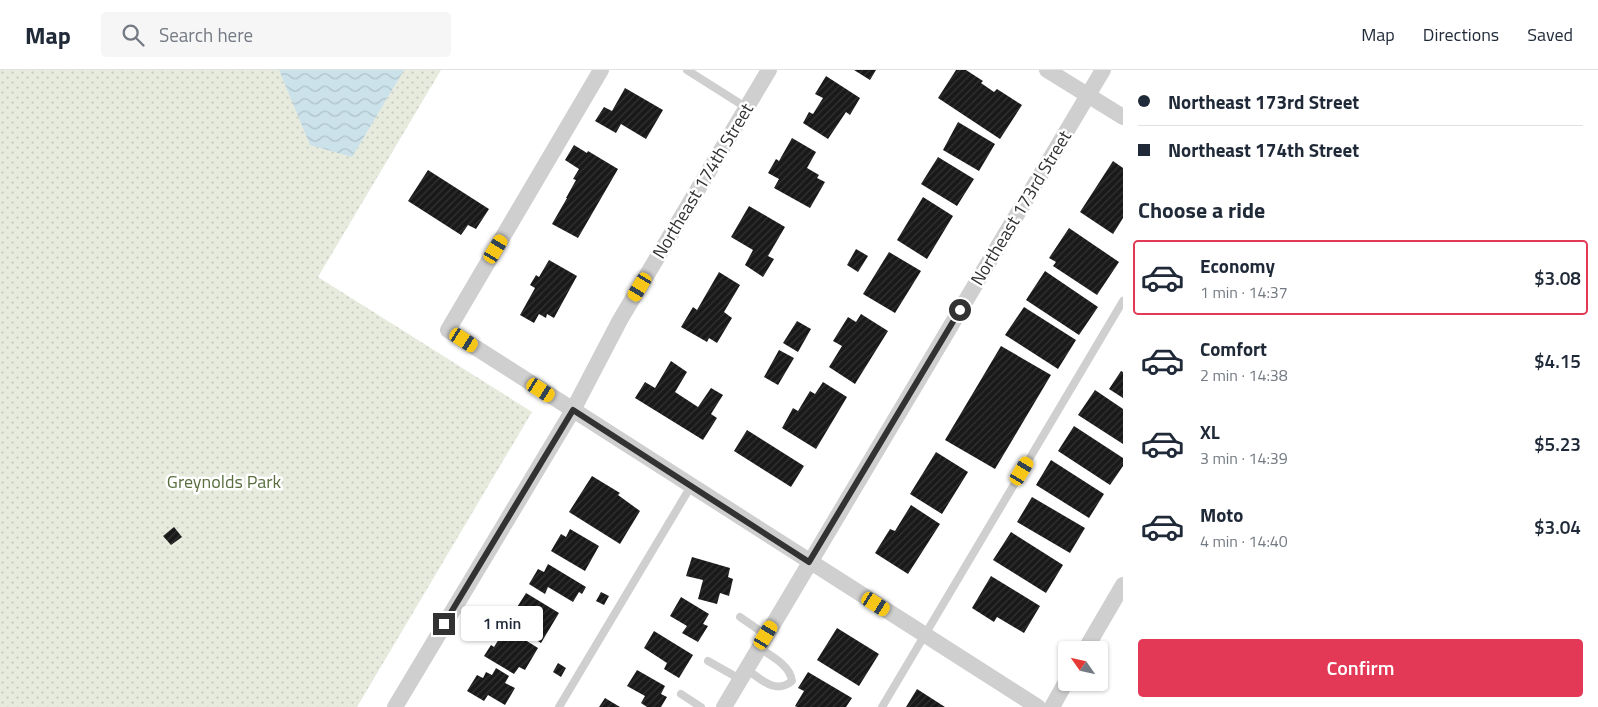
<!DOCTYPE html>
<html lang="en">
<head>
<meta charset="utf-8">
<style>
	:root { --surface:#fff; --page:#f6f6f7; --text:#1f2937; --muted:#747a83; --line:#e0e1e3; --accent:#e33956 }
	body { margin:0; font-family:"Titillium Web",sans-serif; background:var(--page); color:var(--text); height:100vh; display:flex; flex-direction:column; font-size:19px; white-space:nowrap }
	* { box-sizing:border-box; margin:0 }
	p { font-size:16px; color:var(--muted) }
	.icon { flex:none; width:28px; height:28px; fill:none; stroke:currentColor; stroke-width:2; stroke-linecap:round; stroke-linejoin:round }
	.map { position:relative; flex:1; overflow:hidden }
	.sheet { display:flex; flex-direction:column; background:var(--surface); width:475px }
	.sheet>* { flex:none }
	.hud { display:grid; align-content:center; height:110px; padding:0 15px; background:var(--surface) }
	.needle { width:32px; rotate:304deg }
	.fabs { position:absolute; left:1058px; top:571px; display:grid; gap:10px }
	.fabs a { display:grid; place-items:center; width:50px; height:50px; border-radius:5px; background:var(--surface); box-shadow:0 1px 4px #0004; font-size:25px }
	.end { position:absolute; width:22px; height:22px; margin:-11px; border:6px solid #323232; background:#fff; box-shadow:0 0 0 2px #fff }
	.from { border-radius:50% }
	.bubble { position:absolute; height:35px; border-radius:5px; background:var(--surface); box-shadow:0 1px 4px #0004; font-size:16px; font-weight:600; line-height:35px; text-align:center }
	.car { position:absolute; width:15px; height:30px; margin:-15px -8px; border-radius:6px; box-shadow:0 0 4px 1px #0007; background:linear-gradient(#f5c518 24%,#345 0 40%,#f5c518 0 76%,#345 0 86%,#f5c518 0) }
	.hud b { display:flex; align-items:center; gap:18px; height:48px; font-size:19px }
	.hud b+b { border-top:1px solid var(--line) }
	.hud i { width:12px; height:12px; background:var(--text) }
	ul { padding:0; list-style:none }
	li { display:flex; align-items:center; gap:15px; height:75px; margin:0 10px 8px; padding:0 5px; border:2px solid transparent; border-radius:5px }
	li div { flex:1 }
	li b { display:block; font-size:19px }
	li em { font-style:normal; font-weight:600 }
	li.on { border-color:var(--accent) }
	li>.icon { width:45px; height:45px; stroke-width:1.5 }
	h2 { padding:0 15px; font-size:22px; line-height:60px }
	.action { display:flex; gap:10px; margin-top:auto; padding:10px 15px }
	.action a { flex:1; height:58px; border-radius:5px; background:var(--accent); color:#fff; font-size:20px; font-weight:600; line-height:58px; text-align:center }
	header { display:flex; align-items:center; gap:30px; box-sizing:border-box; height:70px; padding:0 25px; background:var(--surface); border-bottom:1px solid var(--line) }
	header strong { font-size:24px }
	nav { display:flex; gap:28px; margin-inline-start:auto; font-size:18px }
	.search { width:350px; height:45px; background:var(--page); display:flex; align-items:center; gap:12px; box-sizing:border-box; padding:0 18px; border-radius:5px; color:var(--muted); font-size:19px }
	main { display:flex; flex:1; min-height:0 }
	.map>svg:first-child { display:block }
	.park { fill:url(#park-dots) }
	.water { fill:url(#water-waves) }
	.building { fill:url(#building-hatch) }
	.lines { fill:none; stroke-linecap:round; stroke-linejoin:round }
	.service { stroke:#cfcfcf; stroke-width:8 }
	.minor { stroke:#cfcfcf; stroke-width:16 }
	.route { stroke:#323232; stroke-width:6 }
	.labels { text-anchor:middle; stroke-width:5; stroke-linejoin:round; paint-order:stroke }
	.street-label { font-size:18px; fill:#323232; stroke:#fff }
	.park-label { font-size:18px; fill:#596e3f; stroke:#fff }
</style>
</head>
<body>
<header>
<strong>Map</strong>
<div class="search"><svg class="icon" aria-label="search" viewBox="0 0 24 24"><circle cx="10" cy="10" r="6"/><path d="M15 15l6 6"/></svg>Search here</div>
<nav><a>Map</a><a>Directions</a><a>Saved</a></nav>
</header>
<main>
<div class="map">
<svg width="1123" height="637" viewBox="0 0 1123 637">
	<defs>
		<pattern id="park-dots" width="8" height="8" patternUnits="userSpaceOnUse" patternTransform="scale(1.25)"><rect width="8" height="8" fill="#e6ebde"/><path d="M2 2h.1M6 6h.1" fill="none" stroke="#c6cabf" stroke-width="1.8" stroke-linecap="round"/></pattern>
		<pattern id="water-waves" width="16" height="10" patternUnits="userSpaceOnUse" patternTransform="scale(1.25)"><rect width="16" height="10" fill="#cbe2eb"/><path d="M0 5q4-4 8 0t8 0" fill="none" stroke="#afc2ca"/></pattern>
		<pattern id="building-hatch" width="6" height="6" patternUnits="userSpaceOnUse" patternTransform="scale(1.25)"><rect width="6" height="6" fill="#191919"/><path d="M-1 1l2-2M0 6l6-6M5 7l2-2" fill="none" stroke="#323232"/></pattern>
	</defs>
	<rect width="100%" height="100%" fill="#fff"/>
	<path class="park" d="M0,0H441L318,207L532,342L357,637H0Z"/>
	<path class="water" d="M279,0H404L352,87L310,75Z"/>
	<path class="building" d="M854,0H876L870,10Z
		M956,0H966L983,11L981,13L994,22L997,19L1022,35L1000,69L938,28Z
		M826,6L860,28L850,45L846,42L828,69L803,53L809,42L813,44L823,28L815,24Z
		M625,18L663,40L646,69L621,54L616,63L595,51L604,37L612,41Z
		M958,52L995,74L979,101L943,80Z
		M792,68L816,82L807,98L819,105L817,108L825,112L810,138L774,118L779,109L768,103L776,89L779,91Z
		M574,75L587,83L588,81L618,99L578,168L552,154L567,128H566L576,110L573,109L579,99L565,90Z
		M938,87L974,109L957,136L921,114Z
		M1113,91L1123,98V148L1113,164L1080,142Z
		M428,100L489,139L476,159L468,155L461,165L408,131Z
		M923,127L953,146L927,189L897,170Z
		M749,136L785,157L768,186L774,189L763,207L745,195L753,180L731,167Z
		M1069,158L1119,192L1097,225L1053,196L1056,192L1049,188Z
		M856,179L868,186L858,202L847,195Z
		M889,182L921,201L895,243L863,224Z
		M549,190L577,206L554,248L547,244L546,248L539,244L534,253L520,245L535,218L530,215L536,205L539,207Z
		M1045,201L1098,237L1079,265L1026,230Z
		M719,202L740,215L724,242L732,248L717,273L709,268L707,272L681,257L693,237L697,240Z
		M1024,237L1076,270L1058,299L1005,265Z
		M861,244L888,261L855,314L829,297L842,276L833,271L848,247L856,252Z
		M797,251L811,259L798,282L783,273Z
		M1001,276L1051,305L995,399L945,370Z
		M779,280L794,288L778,315L764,307Z
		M671,291L687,302L675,322L698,337L711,318L723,325L711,344L717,348L703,370L635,328L645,312L655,318Z
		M1121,301L1123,302V328L1109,319Z
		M823,312L847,327L816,379L782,358L793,338L798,341L810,321L815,324Z
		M1095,320L1123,339V374L1078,345Z
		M1074,356L1123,388V396L1110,415L1058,381Z
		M747,360L804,396L791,417L734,381Z
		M936,382L968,402L942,444L910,424Z
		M1051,390L1104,424L1089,448L1036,415Z
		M592,406L620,423L618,425L640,441L620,474L569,442Z
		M1032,427L1085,458L1070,483L1017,452Z
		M911,435L940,454L908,504L875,483L890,459L895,461Z
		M174,457L182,467L171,475L163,466Z
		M570,459L599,476L585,501L551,481L561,464L566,467Z
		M1011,462L1063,495L1046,523L993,490Z
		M692,487L730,498L728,507L733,509L729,526L720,523L717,534L698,529L703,510L686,506Z
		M548,494L586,517L582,524L579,522L573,532L548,517L545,524L529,514L538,499L544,502Z
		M991,506L1040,536L1024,563L997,547L994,552L972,538Z
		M601,522L609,526L604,535L596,531Z
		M526,523L559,543L541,573L505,551L512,540L514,542Z
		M681,527L709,544L703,554L708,556L698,572L682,563L687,556L670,546Z
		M506,558L538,578L525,600L519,597L514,604L484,586L491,575L494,577Z
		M837,558L879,584L859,616L817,590Z
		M654,561L693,585L679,608L664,599L667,593L644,578Z
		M558,593L566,598L561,607L553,602Z
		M496,598L509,606L505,613L515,618L505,635L488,625L484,631L467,621L477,605L483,608L486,602L492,605Z
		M637,600L665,616L661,624L667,627L661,637H647L641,633L645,626L627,616Z
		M808,602L852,628L846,637H797L795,636L804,621L798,618Z
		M917,619L945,637H906Z
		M605,628L620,637H599Z"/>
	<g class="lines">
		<path class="service" d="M687,0L747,38
			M740,547L766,565
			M708,591L740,609
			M746,599C761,609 775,625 792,611C790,595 771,586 759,578
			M681,624L701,637
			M559,637L691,416
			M882,637L1123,231"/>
		<path class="minor" d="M601,0L448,260L1038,637
			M1047,0L1123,47
			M1085,580L1123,515
			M395,637L573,340L620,250L769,0
			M724,637L1103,0
			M1052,637L1066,612"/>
	</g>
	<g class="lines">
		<path class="route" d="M444,554L573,340L809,492L960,240"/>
	</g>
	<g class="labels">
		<g class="street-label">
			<text transform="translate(703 111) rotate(-59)" y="6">Northeast 174th Street</text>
			<text transform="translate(1021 138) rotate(-59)" y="6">Northeast 173rd Street</text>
		</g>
		<g class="park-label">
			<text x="224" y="418">Greynolds Park</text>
		</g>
	</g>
</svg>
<div class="fabs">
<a><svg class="needle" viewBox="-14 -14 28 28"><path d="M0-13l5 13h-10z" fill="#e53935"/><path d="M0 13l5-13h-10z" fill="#747a83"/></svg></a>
</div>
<i class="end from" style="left:960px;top:240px"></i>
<i class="end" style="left:444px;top:554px"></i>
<div class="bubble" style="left:461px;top:536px;width:82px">1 min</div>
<i class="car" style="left:496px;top:179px;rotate:31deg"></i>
<i class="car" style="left:640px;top:217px;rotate:211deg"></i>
<i class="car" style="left:464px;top:270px;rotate:123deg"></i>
<i class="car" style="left:541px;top:320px;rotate:123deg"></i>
<i class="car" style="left:1022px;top:401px;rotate:31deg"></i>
<i class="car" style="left:876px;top:534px;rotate:123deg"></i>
<i class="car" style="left:766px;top:565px;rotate:31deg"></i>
</div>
<section class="sheet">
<div class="hud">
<b><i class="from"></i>Northeast 173rd Street</b>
<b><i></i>Northeast 174th Street</b>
</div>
<h2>Choose a ride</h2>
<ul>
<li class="on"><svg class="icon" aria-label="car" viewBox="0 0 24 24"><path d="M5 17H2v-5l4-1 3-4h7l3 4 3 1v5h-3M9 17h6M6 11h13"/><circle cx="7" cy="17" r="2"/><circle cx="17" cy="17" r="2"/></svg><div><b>Economy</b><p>1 min · 14:37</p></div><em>$3.08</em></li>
<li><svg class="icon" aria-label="car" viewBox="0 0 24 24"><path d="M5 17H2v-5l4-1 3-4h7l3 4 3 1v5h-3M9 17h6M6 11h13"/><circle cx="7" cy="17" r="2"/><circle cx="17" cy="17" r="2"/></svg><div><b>Comfort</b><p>2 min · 14:38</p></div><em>$4.15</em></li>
<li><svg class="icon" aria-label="car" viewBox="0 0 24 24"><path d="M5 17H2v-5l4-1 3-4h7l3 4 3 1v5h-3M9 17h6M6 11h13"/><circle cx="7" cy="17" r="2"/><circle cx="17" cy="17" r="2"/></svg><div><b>XL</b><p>3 min · 14:39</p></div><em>$5.23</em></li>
<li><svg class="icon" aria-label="car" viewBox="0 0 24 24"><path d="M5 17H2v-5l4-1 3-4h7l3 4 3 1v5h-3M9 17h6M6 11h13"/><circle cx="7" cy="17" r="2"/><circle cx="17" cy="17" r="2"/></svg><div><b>Moto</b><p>4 min · 14:40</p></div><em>$3.04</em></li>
</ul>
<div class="action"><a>Confirm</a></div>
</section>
</main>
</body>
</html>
